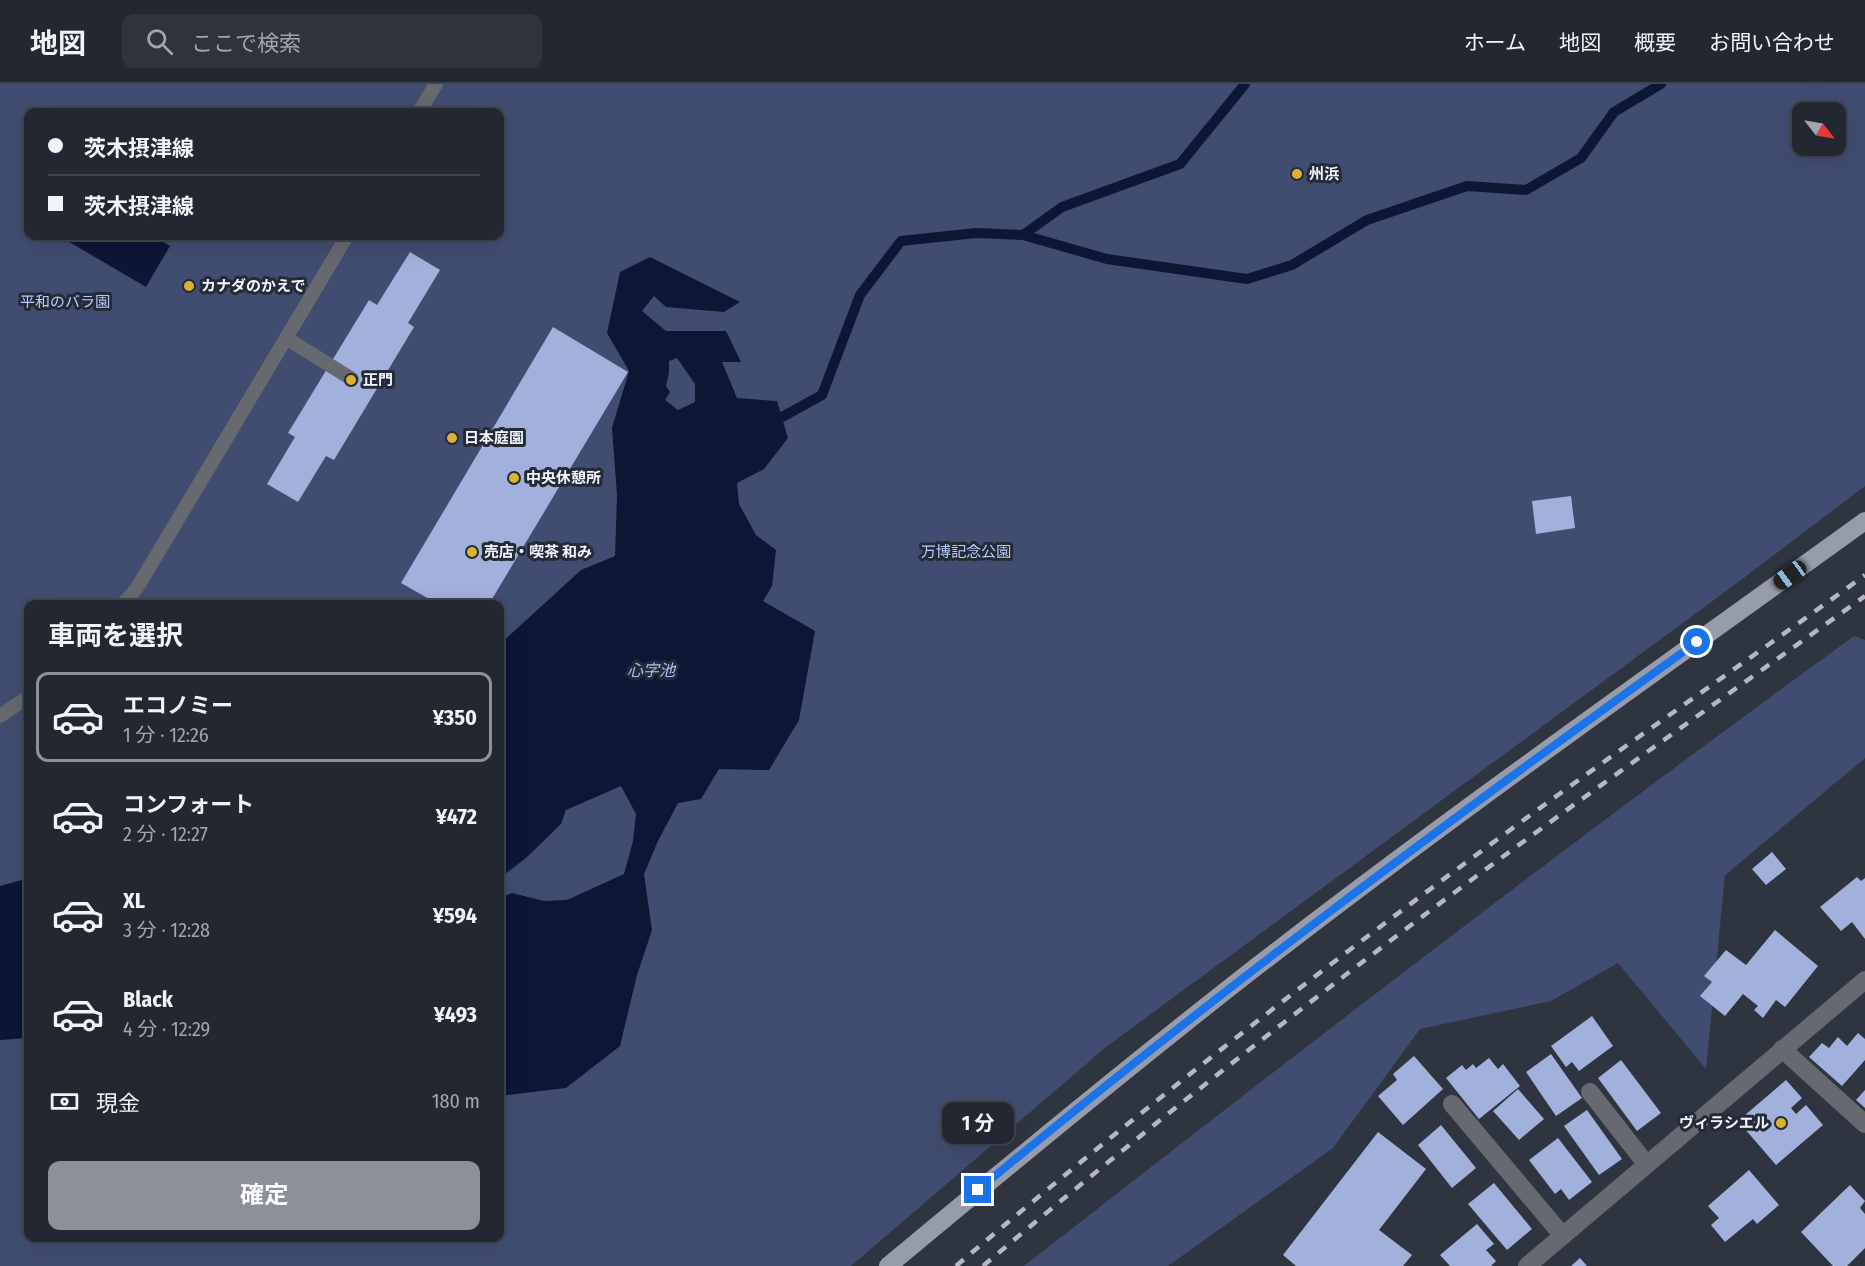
<!DOCTYPE html>
<html lang="ja">
<head>
<meta charset="utf-8">
<style>
	:root { --surface:#232731; --page:#2f333d; --text:#f1f3f6; --muted:#a3a5ab; --line:#40444d; --accent:#8c9099 }
	body { margin:0; font-family:"Fira Sans Condensed","Noto Sans JP",sans-serif; background:var(--page); color:var(--text); height:100vh; display:flex; flex-direction:column; font-size:22px; white-space:nowrap }
	* { box-sizing:border-box; margin:0 }
	p { font-size:20px; color:var(--muted) }
	.icon { flex:none; width:33px; height:33px; fill:none; stroke:currentColor; stroke-width:2; stroke-linecap:round; stroke-linejoin:round }
	.map { position:relative; flex:1; overflow:hidden }
	.drawer { position:absolute; left:24px; top:516px; width:480px; height:642px; display:flex; flex-direction:column; background:var(--surface); border-radius:12px; box-shadow:0 6px 24px #0002,0 0 0 2px var(--line) }
	.drawer>* { flex:none }
	.guide { position:absolute; left:24px; top:24px; width:480px; height:132px; border-radius:12px; box-shadow:0 6px 24px #0002,0 0 0 2px var(--line); display:grid; align-content:center; height:132px; padding:0 24px; background:var(--surface) }
	.needle { width:39px; rotate:121deg }
	.tools { position:absolute; left:1792px; top:18px; display:grid; gap:12px }
	.tools a { display:grid; place-items:center; width:54px; height:54px; border-radius:12px; background:var(--surface); box-shadow:0 6px 24px #0002,0 0 0 2px var(--line); font-size:30px }
	.end { position:absolute; width:27px; height:27px; margin:-14px; border:8px solid #1a73e8; background:#fff; box-shadow:0 0 0 3px #fff }
	.from { border-radius:50% }
	.bubble { position:absolute; height:42px; border-radius:12px; background:var(--surface); box-shadow:0 6px 24px #0002,0 0 0 2px var(--line); font-size:20px; font-weight:700; line-height:42px; text-align:center }
	.car { position:absolute; width:18px; height:36px; margin:-18px -9px; border-radius:8px; box-shadow:0 0 4px 2px #0007; background:linear-gradient(#222 24%,#8ab4d8 0 40%,#222 0 76%,#8ab4d8 0 86%,#222 0) }
	.guide b { display:flex; align-items:center; gap:21px; height:57px; font-size:22px }
	.guide b+b { border-top:2px solid var(--line) }
	.guide i { width:15px; height:15px; background:var(--text) }
	ul { padding:0; list-style:none }
	li { display:flex; align-items:center; gap:18px; height:90px; margin:0 12px 9px; padding:0 12px; border:3px solid transparent; border-radius:12px }
	li div { flex:1 }
	li b { display:block; font-size:22px }
	li em { font-style:normal; font-weight:700 }
	li.current { border-color:var(--accent) }
	li>.icon { width:54px; height:54px; stroke-width:1.5 }
	h2 { padding:0 24px; font-size:27px; line-height:72px }
	.pay { display:flex; align-items:center; gap:15px; height:66px; padding:0 24px; font-size:22px }
	.pay p { margin-inline-start:auto }
	.button { display:flex; gap:12px; margin-top:auto; padding:12px 24px }
	.button a { flex:1; height:69px; border-radius:12px; background:var(--accent); color:#fff; font-size:24px; font-weight:700; line-height:69px; text-align:center }
	header { display:flex; align-items:center; gap:36px; box-sizing:border-box; height:84px; padding:0 30px; background:var(--surface); border-bottom:2px solid var(--line) }
	header strong { font-size:28px }
	nav { display:flex; gap:33px; margin-inline-start:auto; font-size:21px }
	.search { width:420px; height:54px; background:var(--page); display:flex; align-items:center; gap:15px; box-sizing:border-box; padding:0 21px; border-radius:12px; color:var(--muted); font-size:22px }
	.map>svg:first-child { display:block }
	.green { fill:#414d70; fill-rule:evenodd }
	.water { fill:#0e1636; fill-rule:evenodd }
	.lines { fill:none; stroke-linecap:round; stroke-linejoin:round }
	.stream { stroke:#0e1636; stroke-width:10 }
	.building { fill:#a2b1db }
	.lane { stroke:#676970; stroke-width:14 }
	.street { stroke:#676970; stroke-width:18 }
	.primary { stroke:#979caa; stroke-width:18 }
	.rail { stroke:#b4b8c2; stroke-width:4.5; stroke-dasharray:10 10; stroke-linecap:butt }
	.route { stroke:#1a73e8; stroke-width:8 }
	.poi-dot { fill:#dcb233; stroke:#252a37; stroke-width:2 }
	.labels { text-anchor:middle; stroke-width:6; stroke-linejoin:round; paint-order:stroke }
	.poi-label { font-size:15px; font-weight:bold; fill:#f2f5fe; stroke:#252a37; text-anchor:start }
	.park-label { font-size:15px; fill:#b8cbfe; stroke:#252a37 }
	.water-label { font-size:16px; font-style:italic; fill:#a9c0fe; stroke:#252a37 }
</style>
</head>
<body>
<header>
<strong>地図</strong>
<div class="search"><svg class="icon" aria-label="search" viewBox="0 0 24 24"><circle cx="10" cy="10" r="6"/><path d="M15 15l6 6"/></svg>ここで検索</div>
<nav><a>ホーム</a><a>地図</a><a>概要</a><a>お問い合わせ</a></nav>
</header>
<div class="map">
<svg width="1865" height="1182" viewBox="0 0 1865 1182">
	<rect width="100%" height="100%" fill="#2f3441"/>
	<path class="green" d="M0,0H1865V402L1733,502L1106,963L851,1182H0ZM28,28H500V152H28ZM1803,28H1836V62H1803ZM28,520H500V1154H28Z
		M1854,552L1865,556V674L1725,791L1706,985L1618,879L1551,917L1420,945L1333,1064L1168,1182H1024C1298,968 1573,756 1854,552Z"/>
	<path class="water" d="M59,152H153L170,162L146,203Z
		M650,173L740,218L724,228L666,223L654,212L642,227L666,247H726L741,278H722L737,314L777,317L788,354L764,385L737,399L739,420L756,451L776,466L772,502L763,517L815,547L799,636L769,686L719,685L701,715L678,719L658,757L644,790L652,846L637,891L620,962L566,1004L500,1012V814L512,809L544,817L567,816L624,790L633,757L636,730L621,702L566,726L561,740L526,774L500,794V560L581,486L615,472L617,411L612,344L629,287L607,249L620,188ZM677,274L695,300V318L678,326L665,316L670,308L666,302L669,289V277Z
		M22,796L28,804V954L0,956V802Z"/>
	<g class="lines">
		<path class="stream" d="M1023,151L1062,123L1180,80L1245,0
			M782,333L822,311L860,211L901,157L976,149L1023,151L1107,175L1247,195L1292,181L1367,136L1467,102L1526,106L1581,74L1614,28L1661,0"/>
	</g>
	<path class="building" d="M410,168L440,186L408,239L414,243L334,376L326,372L298,418L267,400L295,353L288,349L369,216L377,221Z
		M553,243L628,288L489,520H438L401,499Z
		M1571,412L1575,444L1536,450L1532,417Z
		M1772,768L1786,785L1766,801L1752,785Z
		M1857,793L1861,797L1865,794V855L1852,838L1841,847L1820,823Z
		M1775,846L1818,882L1785,923L1776,916L1763,934L1754,926L1758,922L1743,910L1725,932L1700,912L1712,898L1704,892L1726,866L1746,881Z
		M1592,932L1613,962L1579,987L1572,978L1566,983L1551,962Z
		M1858,949L1865,955V976L1842,1002L1809,973L1822,959L1829,964L1838,953L1847,962Z
		M1551,970L1582,1014L1556,1032L1526,988Z
		M1414,972L1443,1005L1403,1041L1378,1012L1397,996L1393,990Z
		M1489,974L1498,985L1503,980L1520,1002L1479,1035L1446,994L1462,981L1466,986L1473,980L1476,984Z
		M1621,976L1661,1029L1637,1047L1598,994Z
		M1786,996L1802,1014L1791,1024L1796,1030L1806,1021L1823,1041L1776,1081L1738,1037Z
		M1518,1005L1544,1035L1519,1056L1493,1027Z
		M1865,1006V1024L1856,1016Z
		M1587,1026L1622,1075L1599,1091L1564,1042Z
		M1441,1041L1476,1084L1452,1104L1418,1061Z
		M1378,1048L1426,1085L1379,1146L1412,1171L1403,1182H1296L1283,1171Z
		M1558,1054L1592,1098L1569,1116L1561,1105L1555,1110L1529,1076Z
		M1749,1086L1779,1121L1757,1140L1753,1135L1725,1158L1711,1141L1719,1134L1708,1122Z
		M1494,1099L1532,1145L1507,1166L1468,1120Z
		M1850,1101L1865,1117L1860,1124L1865,1130V1164L1847,1182H1833L1801,1148Z
		M1477,1140L1494,1160L1486,1166L1496,1177L1491,1182H1450L1440,1171Z
		M1580,1174L1587,1182H1571Z"/>
	<g class="lines">
		<path class="lane" d="M419,28L436,0
			M286,254L352,295
			M123,520L137,504L347,152
			M0,632L28,613"/>
		<path class="street" d="M1782,965L1865,1040
			M1590,1008L1647,1081
			M1452,1020L1563,1152
			M1527,1182L1865,896"/>
		<path class="primary" d="M888,1182C1002,1087 1116,993 1233,901C1439,740 1653,590 1865,437"/>
		<path class="rail" d="M956,1182C1134,1031 1318,887 1506,749C1625,661 1746,578 1865,491
			M983,1182C1127,1060 1276,943 1427,829C1571,721 1719,617 1865,512"/>
	</g>
	<g class="lines">
		<path class="route" d="M978,1106C1210,913 1452,734 1697,558"/>
	</g>
	<g class="poi-dot">
		<circle cx="1297" cy="90" r="6"/>
		<circle cx="189" cy="202" r="6"/>
		<circle cx="351" cy="296" r="6"/>
		<circle cx="452" cy="354" r="6"/>
		<circle cx="514" cy="394" r="6"/>
		<circle cx="472" cy="468" r="6"/>
		<circle cx="1781" cy="1039" r="6"/>
	</g>
	<g class="labels">
		<g class="poi-label">
			<text x="1309" y="95">州浜</text>
			<text x="201" y="207">カナダのかえで</text>
			<text x="363" y="301">正門</text>
			<text x="464" y="359">日本庭園</text>
			<text x="526" y="399">中央休憩所</text>
			<text x="484" y="473">売店・喫茶 和み</text>
			<text x="1769" y="1044" text-anchor="end">ヴィラシエル</text>
		</g>
		<g class="park-label">
			<text x="65" y="223">平和のバラ園</text>
			<text x="966" y="473">万博記念公園</text>
		</g>
		<g class="water-label">
			<text x="651" y="592">心字池</text>
		</g>
	</g>
</svg>
<div class="tools">
<a><svg class="needle" viewBox="-14 -14 28 28"><path d="M0-13l5 13h-10z" fill="#e53935"/><path d="M0 13l5-13h-10z" fill="#a3a5ab"/></svg></a>
</div>
<i class="end from" style="left:1697px;top:558px"></i>
<i class="end" style="left:978px;top:1106px"></i>
<div class="bubble" style="left:942px;top:1018px;width:72px">1 分</div>
<i class="car" style="left:1790px;top:491px;rotate:234deg"></i>
<div class="guide">
<b><i class="from"></i>茨木摂津線</b>
<b><i></i>茨木摂津線</b>
</div>
<section class="drawer">
<h2>車両を選択</h2>
<ul>
<li class="current"><svg class="icon" aria-label="car" viewBox="0 0 24 24"><path d="M5 17H2v-5l4-1 3-4h7l3 4 3 1v5h-3M9 17h6M6 11h13"/><circle cx="7" cy="17" r="2"/><circle cx="17" cy="17" r="2"/></svg><div><b>エコノミー</b><p>1 分 · 12:26</p></div><em>¥350</em></li>
<li><svg class="icon" aria-label="car" viewBox="0 0 24 24"><path d="M5 17H2v-5l4-1 3-4h7l3 4 3 1v5h-3M9 17h6M6 11h13"/><circle cx="7" cy="17" r="2"/><circle cx="17" cy="17" r="2"/></svg><div><b>コンフォート</b><p>2 分 · 12:27</p></div><em>¥472</em></li>
<li><svg class="icon" aria-label="car" viewBox="0 0 24 24"><path d="M5 17H2v-5l4-1 3-4h7l3 4 3 1v5h-3M9 17h6M6 11h13"/><circle cx="7" cy="17" r="2"/><circle cx="17" cy="17" r="2"/></svg><div><b>XL</b><p>3 分 · 12:28</p></div><em>¥594</em></li>
<li><svg class="icon" aria-label="car" viewBox="0 0 24 24"><path d="M5 17H2v-5l4-1 3-4h7l3 4 3 1v5h-3M9 17h6M6 11h13"/><circle cx="7" cy="17" r="2"/><circle cx="17" cy="17" r="2"/></svg><div><b>Black</b><p>4 分 · 12:29</p></div><em>¥493</em></li>
</ul>
<div class="pay"><svg class="icon" aria-label="cash" viewBox="0 0 24 24"><path d="M3 7h18v10H3z"/><circle cx="12" cy="12" r="2"/></svg>現金<p>180 m</p></div>
<div class="button"><a>確定</a></div>
</section>
</div>
</body>
</html>
